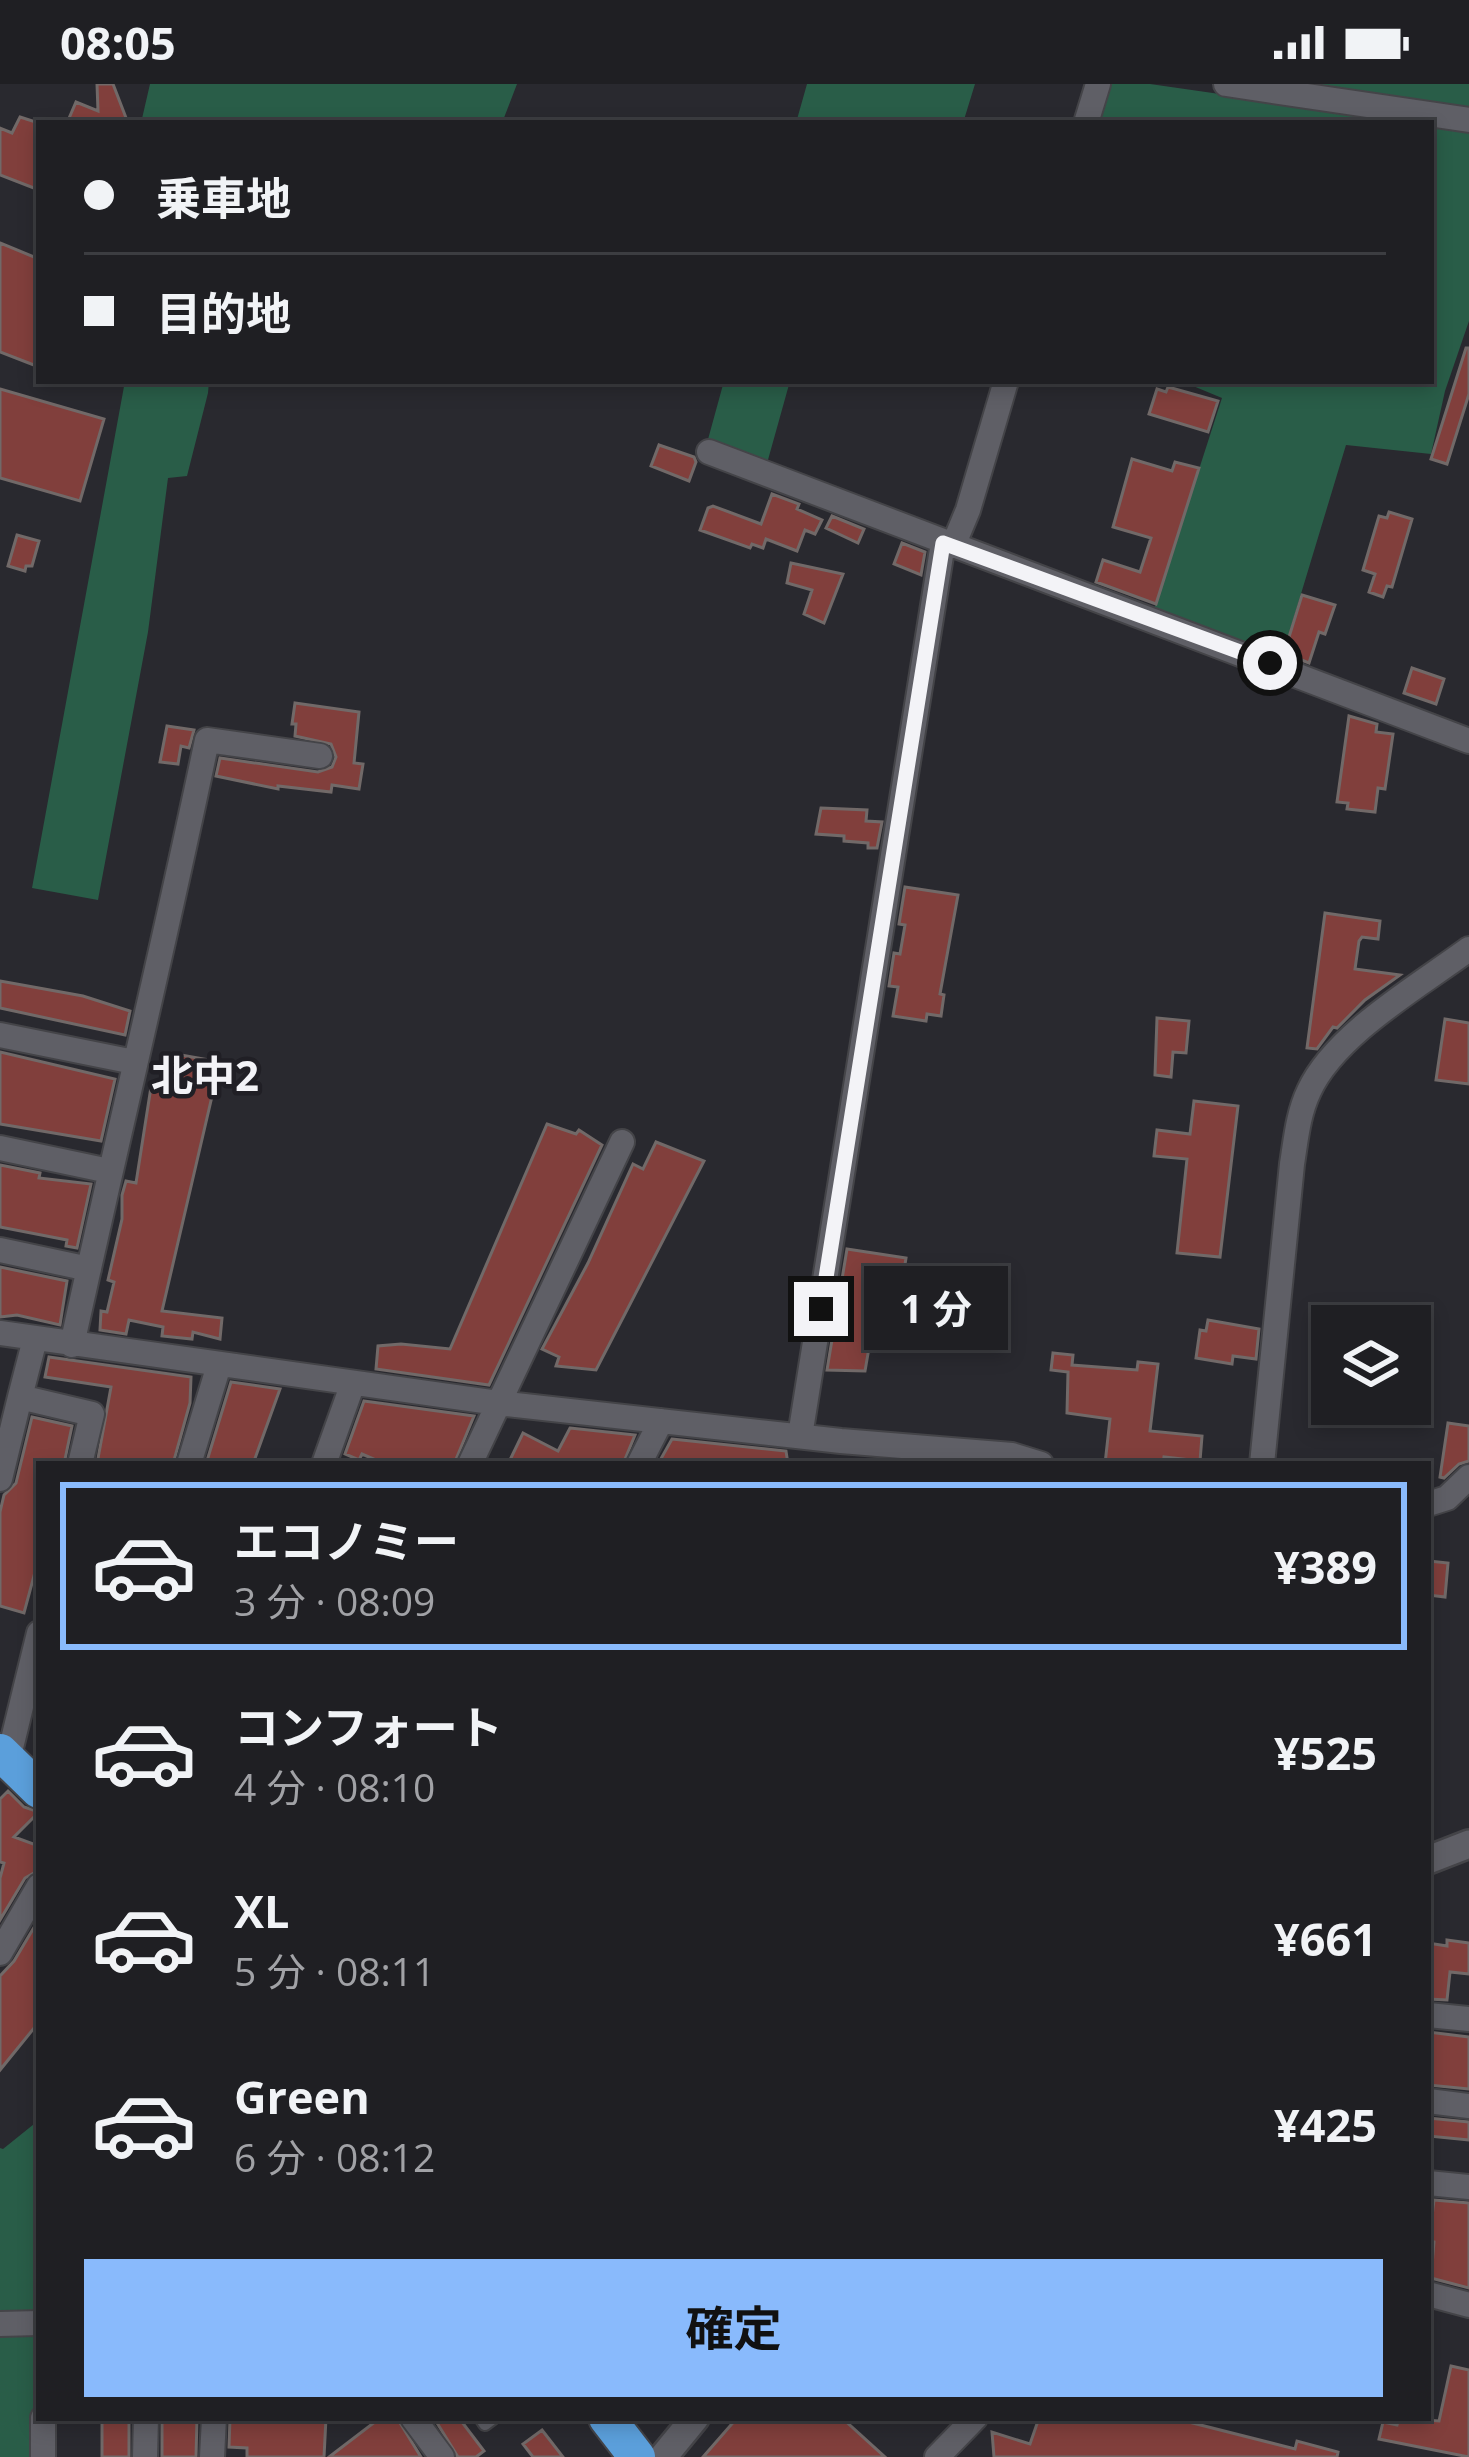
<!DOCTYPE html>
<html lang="ja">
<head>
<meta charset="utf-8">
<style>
	:root { --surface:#1f1f23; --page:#2c2c30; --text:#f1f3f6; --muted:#a1a2a6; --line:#3c3d41; --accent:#89bafc }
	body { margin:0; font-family:"Open Sans","Noto Sans JP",sans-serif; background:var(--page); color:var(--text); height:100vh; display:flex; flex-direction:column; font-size:45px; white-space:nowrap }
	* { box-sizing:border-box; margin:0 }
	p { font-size:39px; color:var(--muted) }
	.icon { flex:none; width:66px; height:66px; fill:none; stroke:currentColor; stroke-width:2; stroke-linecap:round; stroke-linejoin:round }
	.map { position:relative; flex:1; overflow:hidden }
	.drawer { position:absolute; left:36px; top:1377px; width:1395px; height:960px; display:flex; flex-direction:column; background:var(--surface); border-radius:0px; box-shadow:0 6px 18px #0003,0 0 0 3px var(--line) }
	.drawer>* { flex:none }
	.hud { position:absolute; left:36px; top:36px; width:1398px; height:264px; border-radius:0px; box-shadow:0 6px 18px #0003,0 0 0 3px var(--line); display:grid; align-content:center; height:264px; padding:0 48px; background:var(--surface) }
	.tools { position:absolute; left:1311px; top:1221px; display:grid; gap:24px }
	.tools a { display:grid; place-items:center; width:120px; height:120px; border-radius:0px; background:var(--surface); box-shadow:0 6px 18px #0003,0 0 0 3px var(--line); font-size:60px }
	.end { position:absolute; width:54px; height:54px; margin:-27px; border:15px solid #f3f3f7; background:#111; box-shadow:0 0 0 6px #111 }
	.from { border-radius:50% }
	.bubble { position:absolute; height:84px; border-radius:0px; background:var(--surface); box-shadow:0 6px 18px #0003,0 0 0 3px var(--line); font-size:39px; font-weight:700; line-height:84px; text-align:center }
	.hud b { display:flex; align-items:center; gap:42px; height:114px; font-size:45px }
	.hud b+b { border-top:3px solid var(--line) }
	.hud i { width:30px; height:30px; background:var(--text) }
	ul { padding:21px 0 0; list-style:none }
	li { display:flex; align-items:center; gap:36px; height:168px; margin:0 24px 18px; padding:0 24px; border:6px solid transparent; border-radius:0px }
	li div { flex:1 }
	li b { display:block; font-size:45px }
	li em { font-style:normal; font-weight:700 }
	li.active { border-color:var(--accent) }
	li>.icon { width:108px; height:108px; stroke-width:1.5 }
	.primary-button { display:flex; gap:24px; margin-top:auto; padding:24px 48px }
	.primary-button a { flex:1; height:138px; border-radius:0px; background:var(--accent); color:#111; font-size:48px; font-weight:700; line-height:138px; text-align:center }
	.status { display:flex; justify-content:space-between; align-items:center; height:84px; padding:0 60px; background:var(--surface); direction:ltr }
	.status svg { height:33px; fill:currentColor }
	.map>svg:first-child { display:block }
	.green { fill:#295d48 }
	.building { fill:#813f3c; stroke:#716968; stroke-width:3 }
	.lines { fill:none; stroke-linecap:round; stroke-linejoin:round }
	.service-casing { stroke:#444448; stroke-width:16 }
	.minor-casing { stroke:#444448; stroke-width:28 }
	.tertiary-casing { stroke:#444448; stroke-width:32 }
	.trunk-casing { stroke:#444448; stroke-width:40 }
	.service { stroke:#5f5f66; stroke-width:12 }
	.minor { stroke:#5f5f66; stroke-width:24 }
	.tertiary { stroke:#5f5f66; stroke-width:27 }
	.trunk { stroke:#5b9fdb; stroke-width:36 }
	.route { stroke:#f3f3f7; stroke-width:15 }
	.labels { text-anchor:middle; stroke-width:9; stroke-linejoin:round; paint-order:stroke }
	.neighbourhood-label { font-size:42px; font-weight:bold; fill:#f3f3f7; stroke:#201f25 }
</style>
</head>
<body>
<div class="status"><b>08:05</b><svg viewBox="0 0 49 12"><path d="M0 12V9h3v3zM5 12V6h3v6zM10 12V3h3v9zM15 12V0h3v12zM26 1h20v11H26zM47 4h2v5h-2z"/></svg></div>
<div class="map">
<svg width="1469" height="2373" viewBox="0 0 1469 2373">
	<rect width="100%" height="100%" fill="#29292f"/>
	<path class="green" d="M150,0H517L502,39H141Z
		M807,0H975L963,39H796Z
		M1102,0H1150L1423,39H1091Z
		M1284,0H1469V26Z
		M1431,41L1469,48V237L1445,307L1431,370L1346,361L1281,576L1153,528L1222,314L1181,297H1431Z
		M125,297H209L208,309L187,392L168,394L148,548L98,816L32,804Z
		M724,297H790L766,383L707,359Z
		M39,2036V2235L0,2234V2064L3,2065Z
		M0,2248L35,2251L34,2373H0Z"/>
	<path class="building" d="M97,0H113L128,39H67L76,18L98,27Z
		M20,33L39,39V106L0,91V44L12,49Z
		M0,159L39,175V283L0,268Z
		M1466,264H1469V310L1447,380L1431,375Z
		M1168,303L1218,317L1208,348L1149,330L1157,305L1166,308Z
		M0,305L104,335L80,417L0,394Z
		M659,361L694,373L696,378L689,397L651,382Z
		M1132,375L1172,387L1175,378L1199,384L1156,520L1096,498L1103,476L1140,488L1151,454L1113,443Z
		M772,410L799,420L797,425L822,436L815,450L805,446L797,467L766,455L763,464L752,460L750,464L700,446L708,424L713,422L761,440Z
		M1389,428L1412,435L1392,503L1387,502L1383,513L1369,508L1375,490L1363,486L1379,432L1387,434Z
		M832,432L864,445L858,459L826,444Z
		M17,451L39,457L32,482H26L25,487L8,482Z
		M902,459L925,468L921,491L894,480Z
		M791,479L843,490L824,539L804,530L812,506L787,499Z
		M1302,511L1335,521L1325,550L1319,548L1309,579L1284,569Z
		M1412,584L1444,595L1436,620L1404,609Z
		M295,619L359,628L354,679L363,680L359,705L332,701L331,708L278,702V705L216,692L220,674L318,688L332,683L336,673L331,660L295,652L296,640H292Z
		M1349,632L1377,640L1376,648L1393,650L1385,705L1378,704L1375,728L1347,725L1348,719L1337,718Z
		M167,642L194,646L189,664L181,662L178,680L160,678Z
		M821,724L867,726L866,737L882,738L877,764H868V759L844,757V752L816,750Z
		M905,803L958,811L940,910L944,911L941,932L927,930L926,937L893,932L898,903L889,902L894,869L900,870L905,841L899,840Z
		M1325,829L1380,837L1378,855L1362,853L1359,857L1355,885L1400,891L1365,916L1337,944L1333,943L1317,965L1307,964Z
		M0,897L83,912L130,927L125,951L0,924Z
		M1157,934L1189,937L1186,969L1173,968L1171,993L1155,991Z
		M1445,935L1469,939V1000L1436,996Z
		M0,968L115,995L101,1057L0,1040Z
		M181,971L220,978L162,1227L222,1234L220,1255L193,1248L192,1255L162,1252L163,1243L129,1236L126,1250L100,1246L101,1227L107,1228L114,1198L108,1196L122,1135V1111L126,1097L136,1099L151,1003L170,1006L175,975L181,976Z
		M1194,1017L1238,1022L1220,1173L1177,1169L1187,1075L1154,1072L1157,1046L1190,1050Z
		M547,1040L576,1050L579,1046L602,1061L489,1301L376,1285L378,1262L401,1260L450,1265Z
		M656,1058L704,1077L596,1286L556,1282L559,1273L542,1265L588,1179L633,1080L643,1085Z
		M0,1081L40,1089L39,1094L91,1100L77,1164L66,1162L67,1156L0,1143Z
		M847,1165L906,1174L898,1224L869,1220L863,1257L870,1258L865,1287L827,1286Z
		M0,1183L67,1197L60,1241L17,1231L0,1233Z
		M1208,1236L1259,1245L1256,1275L1233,1272L1232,1280L1196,1274L1200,1246L1206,1247Z
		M1053,1269L1073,1271L1072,1281L1137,1286L1138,1278L1158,1280L1150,1347L1202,1352L1200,1377L1164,1373L1163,1380H1105L1110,1335L1067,1329L1068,1288L1051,1286Z
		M49,1273L191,1293L190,1319L173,1380H97L111,1303L45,1293Z
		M231,1298L280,1305L253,1380H206Z
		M364,1317L474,1332L454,1380H385L362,1370L359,1376L345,1370Z
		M32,1333L72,1342L64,1380H39V1489L35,1488L24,1529L0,1522V1428L4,1411L16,1399Z
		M1448,1339L1469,1342V1377L1459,1380L1444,1394L1440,1393Z
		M570,1344L635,1351L623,1380H508L523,1349L558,1367Z
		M672,1355L786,1367L788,1380H658Z
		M1429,1477L1448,1479L1445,1513L1428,1511Z
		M8,1707L24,1723L39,1728L14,1753L39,1762V1786L25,1794L0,1836V1794L4,1779L0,1778V1715Z
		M39,1835V1938L0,1986V1892L14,1877Z
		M1447,1856L1469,1859V1890L1450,1888L1447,1916L1428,1915V1859L1447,1862Z
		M1428,1948L1469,1953V2005L1428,2001Z
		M1428,2034L1469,2038V2056L1428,2052Z
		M1434,2116L1469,2119V2204L1431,2194L1434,2158L1429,2157Z
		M1451,2282L1469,2286V2373L1379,2355L1383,2338L1397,2341L1399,2334L1439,2337Z
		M102,2334H129V2373H102Z
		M162,2334H197L196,2373H162Z
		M230,2334H326L324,2373H247V2364L229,2363Z
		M380,2334H397L421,2373H329Z
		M434,2334H459L484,2367L476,2373H458Z
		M737,2334H842L885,2373H703Z
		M1039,2334H1173L1295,2365L1297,2357L1338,2368L1337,2373H994L992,2348L1030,2360Z
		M542,2346L563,2373H533L523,2360Z"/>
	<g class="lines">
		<defs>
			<path id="service" d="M481,2334L485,2340L493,2334"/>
			<path id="minor" d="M1226,0L1469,36
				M1086,39L1098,0
				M709,368L1469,657
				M953,462L968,426L1006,297
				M0,951L134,978
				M0,1064L109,1087
				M0,1166L89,1185
				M0,1249L498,1319L841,1357L1012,1371L1041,1380
				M72,1261C116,1059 165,858 207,656L320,672
				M20,1313L35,1255
				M800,1352L943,459
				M189,1380L219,1281
				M324,1380L353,1299
				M470,1380L622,1058
				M639,1380L661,1337
				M1262,1380L1292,1080C1296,1055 1298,1030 1309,1007C1335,950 1419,902 1469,865
				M0,1395L20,1313L92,1330L80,1380
				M1428,1420L1447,1414L1469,1393
				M8,1676L39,1549
				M0,1869L39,1802
				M1428,1931L1469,1935
				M1428,2017L1469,2022
				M1428,2099L1469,2103
				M1428,2210L1469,2221
				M0,2240L39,2239
				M43,2334V2373
				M413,2334L442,2373
				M145,2373L146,2334
				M212,2373L214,2334
				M937,2373L975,2334"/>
			<path id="tertiary" d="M1428,1776L1469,1760
				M663,2373L695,2334"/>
			<path id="trunk" d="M0,1668L39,1706
				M607,2334L637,2373"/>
		</defs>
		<use href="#service" class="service-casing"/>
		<use href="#minor" class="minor-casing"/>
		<use href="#tertiary" class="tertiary-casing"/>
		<use href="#trunk" class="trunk-casing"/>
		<use href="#service" class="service"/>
		<use href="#minor" class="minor"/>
		<use href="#tertiary" class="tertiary"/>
		<use href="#trunk" class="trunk"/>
	</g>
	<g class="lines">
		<path class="route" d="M821,1225L943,459L1270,579"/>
	</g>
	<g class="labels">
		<g class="neighbourhood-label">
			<text x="205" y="1007">北中2</text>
		</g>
	</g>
</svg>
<div class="tools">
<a><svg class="icon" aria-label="layers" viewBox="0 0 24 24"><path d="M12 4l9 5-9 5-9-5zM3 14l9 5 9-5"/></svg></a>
</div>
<i class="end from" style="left:1270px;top:579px"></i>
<i class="end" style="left:821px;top:1225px"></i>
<div class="bubble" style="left:864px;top:1182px;width:144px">1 分</div>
<div class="hud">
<b><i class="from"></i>乗車地</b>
<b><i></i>目的地</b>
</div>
<section class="drawer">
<ul>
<li class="active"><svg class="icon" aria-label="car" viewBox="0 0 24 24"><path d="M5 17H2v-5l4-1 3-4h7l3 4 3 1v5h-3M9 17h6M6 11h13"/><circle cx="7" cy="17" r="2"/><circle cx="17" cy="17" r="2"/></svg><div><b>エコノミー</b><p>3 分 · 08:09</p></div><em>¥389</em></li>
<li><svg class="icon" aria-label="car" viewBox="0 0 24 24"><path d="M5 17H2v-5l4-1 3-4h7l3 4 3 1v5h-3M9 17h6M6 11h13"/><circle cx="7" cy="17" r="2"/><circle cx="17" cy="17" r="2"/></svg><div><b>コンフォート</b><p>4 分 · 08:10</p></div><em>¥525</em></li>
<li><svg class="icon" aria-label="car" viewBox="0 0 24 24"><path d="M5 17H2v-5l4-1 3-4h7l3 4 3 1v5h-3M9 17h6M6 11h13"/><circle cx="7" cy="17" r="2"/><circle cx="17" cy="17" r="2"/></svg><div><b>XL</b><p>5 分 · 08:11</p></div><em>¥661</em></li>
<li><svg class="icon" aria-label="car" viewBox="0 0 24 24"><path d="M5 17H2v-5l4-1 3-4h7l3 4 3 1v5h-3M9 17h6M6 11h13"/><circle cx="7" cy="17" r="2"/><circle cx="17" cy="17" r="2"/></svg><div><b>Green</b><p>6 分 · 08:12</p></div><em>¥425</em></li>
</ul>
<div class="primary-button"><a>確定</a></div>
</section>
</div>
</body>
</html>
